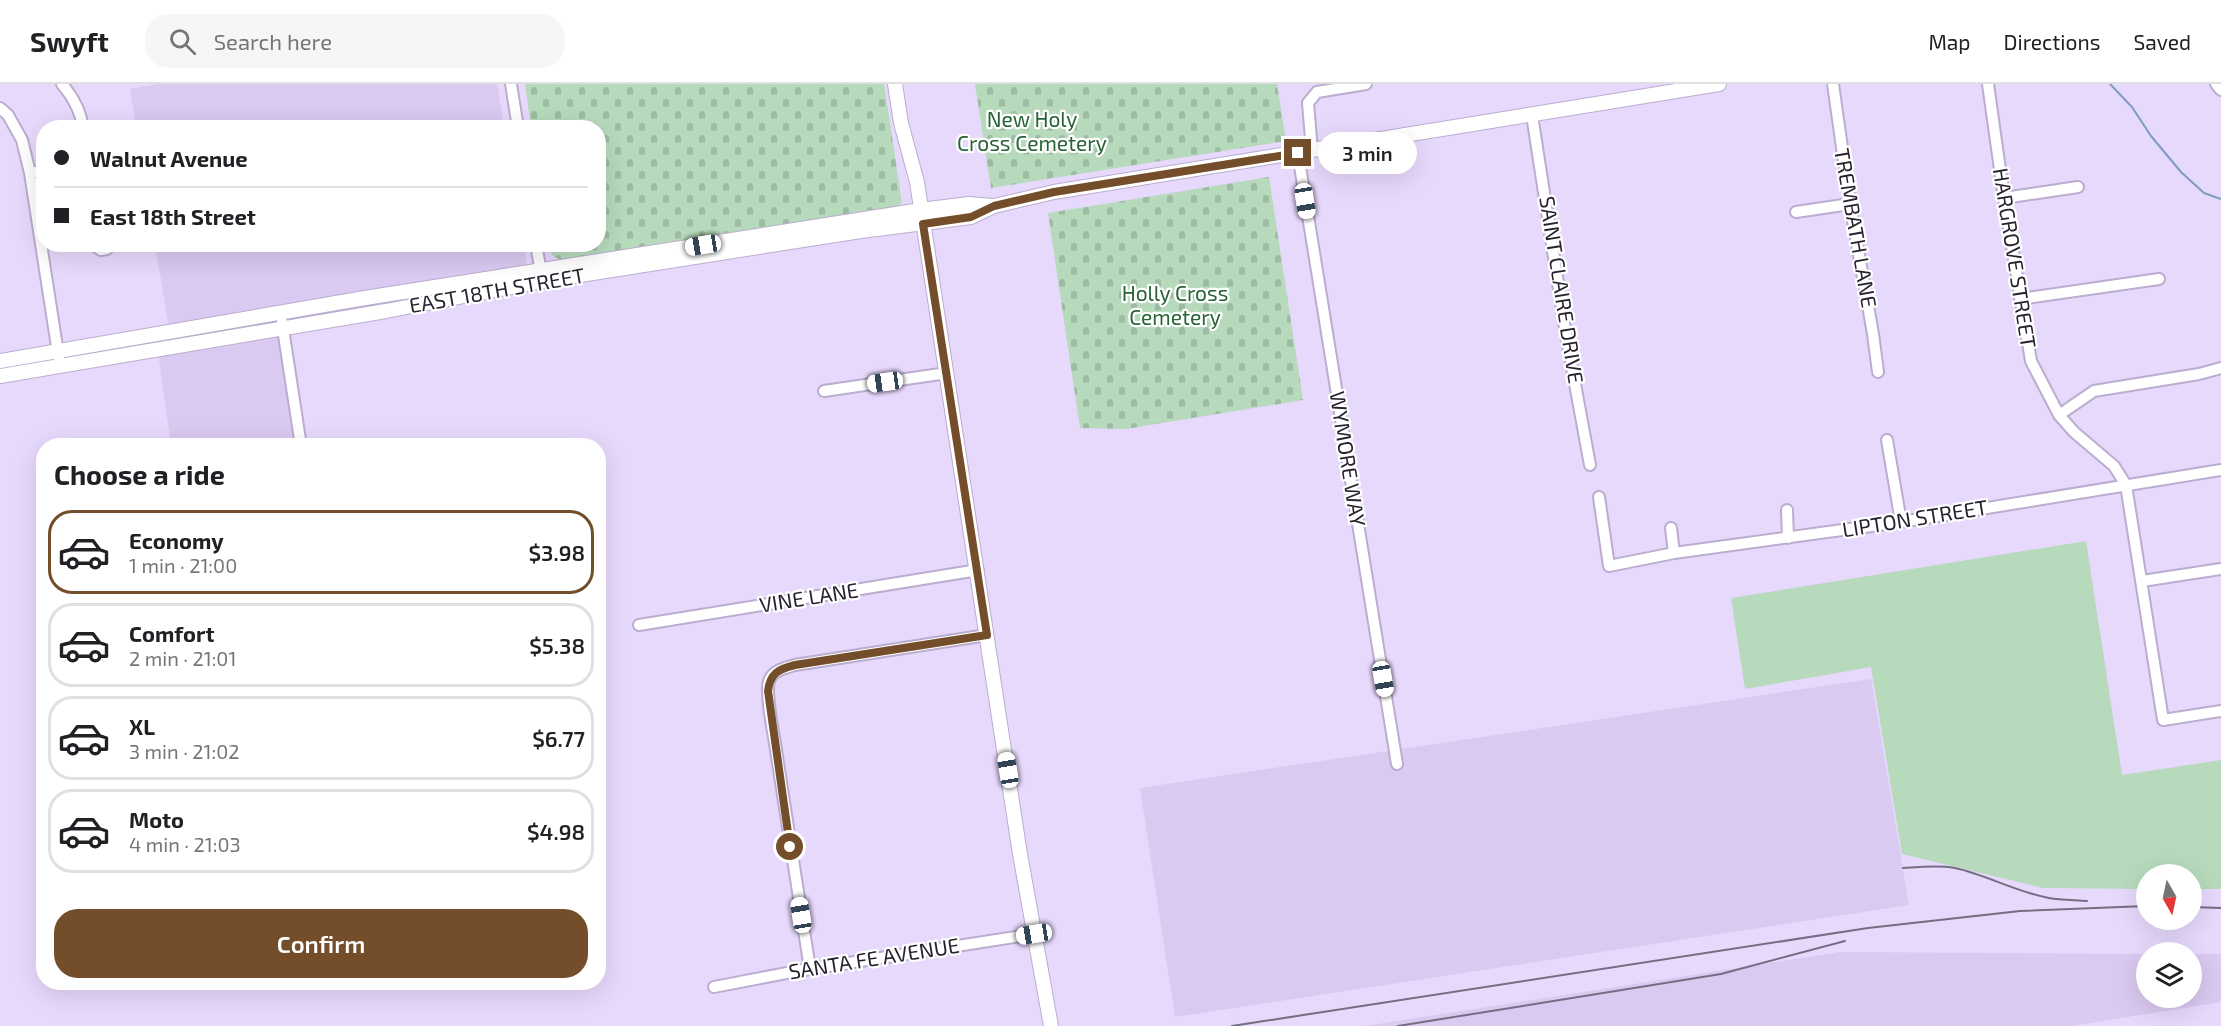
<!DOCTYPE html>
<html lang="en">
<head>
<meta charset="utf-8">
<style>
	:root { --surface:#fff; --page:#f6f6f6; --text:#202124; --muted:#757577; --line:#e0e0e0; --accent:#744e2a }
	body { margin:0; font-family:"Exo 2",sans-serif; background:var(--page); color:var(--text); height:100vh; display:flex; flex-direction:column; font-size:22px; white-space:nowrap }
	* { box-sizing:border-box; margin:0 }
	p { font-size:20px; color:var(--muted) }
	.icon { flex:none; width:33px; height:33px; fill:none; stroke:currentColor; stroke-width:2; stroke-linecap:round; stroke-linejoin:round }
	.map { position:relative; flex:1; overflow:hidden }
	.sheet { position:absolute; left:36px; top:354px; width:570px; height:552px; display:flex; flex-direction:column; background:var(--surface); border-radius:24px; box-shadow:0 6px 24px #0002 }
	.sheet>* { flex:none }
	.top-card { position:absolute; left:36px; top:36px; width:570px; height:132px; border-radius:24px; box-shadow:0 6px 24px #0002; display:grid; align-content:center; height:132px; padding:0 18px; background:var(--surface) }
	.needle { width:39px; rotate:171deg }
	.buttons { position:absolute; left:2136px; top:780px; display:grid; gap:12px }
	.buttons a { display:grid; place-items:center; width:66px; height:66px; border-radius:50%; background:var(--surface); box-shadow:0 6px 24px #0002; font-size:30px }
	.end { position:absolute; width:27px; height:27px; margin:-14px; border:8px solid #744e2a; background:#fff; box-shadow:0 0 0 3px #fff }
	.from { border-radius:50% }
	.bubble { position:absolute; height:42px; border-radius:21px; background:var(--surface); box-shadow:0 6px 24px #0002; font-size:20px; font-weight:600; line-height:42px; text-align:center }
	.car { position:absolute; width:18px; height:36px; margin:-18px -9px; border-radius:8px; box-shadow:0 0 4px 2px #0007; background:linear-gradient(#fff 24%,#345 0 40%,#fff 0 76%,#345 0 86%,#fff 0) }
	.top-card b { display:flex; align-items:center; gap:21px; height:57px; font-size:22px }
	.top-card b+b { border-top:2px solid var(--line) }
	.top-card i { width:15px; height:15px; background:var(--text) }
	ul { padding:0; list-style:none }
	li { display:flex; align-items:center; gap:18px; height:84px; margin:0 12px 9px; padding:0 6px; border:3px solid var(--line); border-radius:24px }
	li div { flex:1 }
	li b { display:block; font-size:22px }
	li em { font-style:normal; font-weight:600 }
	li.on { border-color:var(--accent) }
	li>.icon { width:54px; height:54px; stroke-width:1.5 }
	h2 { padding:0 18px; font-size:27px; line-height:72px }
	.cta { display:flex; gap:12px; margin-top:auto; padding:12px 18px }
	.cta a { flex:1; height:69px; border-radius:24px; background:var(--accent); color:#fff; font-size:24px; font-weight:600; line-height:69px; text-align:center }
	header { display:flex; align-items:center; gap:36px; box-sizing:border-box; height:84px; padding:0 30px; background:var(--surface); border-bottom:2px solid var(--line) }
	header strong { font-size:28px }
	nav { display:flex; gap:33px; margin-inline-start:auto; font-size:21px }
	.search { width:420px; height:54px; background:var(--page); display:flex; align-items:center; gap:15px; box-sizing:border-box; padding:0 21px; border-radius:24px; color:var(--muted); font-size:22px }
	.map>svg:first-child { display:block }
	.built { fill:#dac9f1 }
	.cemetery { fill:url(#cemetery-stones) }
	.green { fill:#b7dabc }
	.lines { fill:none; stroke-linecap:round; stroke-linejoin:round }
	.stream { stroke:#7f9ac3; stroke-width:2 }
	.street-casing { stroke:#bbadcf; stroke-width:14 }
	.secondary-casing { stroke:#bbadcf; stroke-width:16 }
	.street { stroke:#fff; stroke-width:10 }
	.secondary { stroke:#fff; stroke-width:14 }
	.rail { stroke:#766d83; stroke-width:2 }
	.route { stroke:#744e2a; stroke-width:8 }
	.labels { text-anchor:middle; stroke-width:4.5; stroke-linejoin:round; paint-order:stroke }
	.park-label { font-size:21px; fill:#276335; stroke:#fff }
	.street-label { font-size:21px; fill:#27222e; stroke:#fff }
</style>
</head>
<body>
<header>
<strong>Swyft</strong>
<div class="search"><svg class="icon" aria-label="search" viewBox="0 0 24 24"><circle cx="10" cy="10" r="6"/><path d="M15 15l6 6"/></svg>Search here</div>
<nav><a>Map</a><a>Directions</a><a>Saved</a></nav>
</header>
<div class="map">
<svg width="2221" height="942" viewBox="0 0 2221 942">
	<defs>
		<pattern id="cemetery-stones" width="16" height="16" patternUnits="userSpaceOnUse" patternTransform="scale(1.5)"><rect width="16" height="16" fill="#b7dabc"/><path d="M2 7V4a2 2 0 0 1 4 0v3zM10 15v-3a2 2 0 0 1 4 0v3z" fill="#9dbba2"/></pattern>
	</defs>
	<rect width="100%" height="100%" fill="#e7d9fc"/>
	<path class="built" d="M158,0H497L504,43H136L130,5Z
		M155,161H524L527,181L169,243Z
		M278,248L296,361H171L158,269Z
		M1871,595L1909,821L1175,933L1140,704Z
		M1840,868L2146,870V914H2192V870H2221V918L2072,942H1365Z"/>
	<path class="cemetery" d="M525,0H884L902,119L895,123L560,176L552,171L550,161L598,160V44L531,43Z
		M975,0H1277L1286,57L991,104Z
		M1269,93L1303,316L1126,345L1080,344L1048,129Z"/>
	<path class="green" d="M2086,457L2122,691L2221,676V805H2192V790H2146V805L2043,804L1902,770L1871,583L1745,605L1731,514Z"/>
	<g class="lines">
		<path class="stream" d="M2110,0L2132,23L2151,52L2181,88L2204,109L2221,115"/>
		<defs>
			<path id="street" d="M62,0C73,13 81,27 83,44
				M511,0L518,44
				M1833,0L1850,120L1873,250L1878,288
				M1988,0L2004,114L2031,277L2059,331L2074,348L2114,382L2126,401L2163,636L2221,627
				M2216,0L2221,6
				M0,24L8,31L22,56L30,89L60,282
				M1532,31L1566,251L1590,381
				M1312,67L1308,19L1317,8L1366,0
				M1298,70L1397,680
				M30,89L44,87
				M2004,114L2078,103
				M1796,128L1850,120
				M92,160L101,166L107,165L110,160
				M536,160L542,194
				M2020,215L2159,195
				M282,238L301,362
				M824,307L947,289
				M2059,331L2094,307L2199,290L2221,284
				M1887,356L1901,438
				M1599,413L1609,482L1674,469L1901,438L2221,386
				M1787,426L1788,454
				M1671,444L1674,469
				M2142,497L2221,485
				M639,541L978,486
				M810,885C798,812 787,739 776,666C774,651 765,610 769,597C773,586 785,584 795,581L987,551
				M714,903L797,887L1034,850"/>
			<path id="secondary" d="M895,0L901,39L917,98L1020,770L1051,942
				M0,277L365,214L921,126L969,120L992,122
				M0,292L386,227L542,197L861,147L971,133L994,122L1054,108L1719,0"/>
		</defs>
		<use href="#street" class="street-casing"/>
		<use href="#secondary" class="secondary-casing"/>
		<use href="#street" class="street"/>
		<use href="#secondary" class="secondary"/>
		<path class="rail" d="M1903,784C1920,783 1938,781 1955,784C1987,791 2016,808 2049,814C2061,816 2074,816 2087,817
			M2192,823L2221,824
			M1232,942L1868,844L2020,827L2146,822
			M1398,942L1721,890L1845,857"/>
	</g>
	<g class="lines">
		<path class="route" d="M790,763L768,607C770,589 779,585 795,581L987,551L923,140L971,133L994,122L1054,108L1298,69"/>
	</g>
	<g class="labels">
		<g class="park-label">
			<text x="1032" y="43">New Holy<tspan x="1032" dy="24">Cross Cemetery</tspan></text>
			<text x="1175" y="217">Holly Cross<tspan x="1175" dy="24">Cemetery</tspan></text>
		</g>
		<g class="street-label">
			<text transform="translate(1855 144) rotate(80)" y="7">TREMBATH LANE</text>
			<text transform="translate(2014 174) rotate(81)" y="7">HARGROVE STREET</text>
			<text transform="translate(1561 206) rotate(81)" y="7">SAINT CLAIRE DRIVE</text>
			<text transform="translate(497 207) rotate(-10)" y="7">EAST 18TH STREET</text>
			<text transform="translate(1347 375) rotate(81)" y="7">WYMORE WAY</text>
			<text transform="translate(1915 435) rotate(-9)" y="7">LIPTON STREET</text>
			<text transform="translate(809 514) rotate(-9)" y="7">VINE LANE</text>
			<text transform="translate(874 875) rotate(-9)" y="7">SANTA FE AVENUE</text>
		</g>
	</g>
</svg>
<div class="buttons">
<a><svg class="needle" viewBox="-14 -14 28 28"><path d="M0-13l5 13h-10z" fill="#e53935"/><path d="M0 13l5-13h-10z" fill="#757577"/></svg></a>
<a><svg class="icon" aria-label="layers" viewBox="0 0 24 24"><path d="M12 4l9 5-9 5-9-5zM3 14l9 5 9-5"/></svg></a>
</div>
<i class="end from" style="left:790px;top:763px"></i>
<i class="end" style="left:1298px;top:69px"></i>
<div class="bubble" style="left:1318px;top:48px;width:99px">3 min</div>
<i class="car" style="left:1305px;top:117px;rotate:171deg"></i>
<i class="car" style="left:703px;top:161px;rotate:261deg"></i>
<i class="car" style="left:885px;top:298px;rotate:262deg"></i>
<i class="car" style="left:1383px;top:595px;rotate:170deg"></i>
<i class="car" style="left:1008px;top:686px;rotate:351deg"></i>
<i class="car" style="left:801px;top:831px;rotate:351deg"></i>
<i class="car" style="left:1034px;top:850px;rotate:261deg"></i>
<div class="top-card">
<b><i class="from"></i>Walnut Avenue</b>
<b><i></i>East 18th Street</b>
</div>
<section class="sheet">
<h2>Choose a ride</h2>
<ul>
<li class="on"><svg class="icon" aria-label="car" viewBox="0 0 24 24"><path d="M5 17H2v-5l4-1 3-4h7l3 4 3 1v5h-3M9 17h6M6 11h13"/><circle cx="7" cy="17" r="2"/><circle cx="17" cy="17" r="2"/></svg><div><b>Economy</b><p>1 min · 21:00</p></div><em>$3.98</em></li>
<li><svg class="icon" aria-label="car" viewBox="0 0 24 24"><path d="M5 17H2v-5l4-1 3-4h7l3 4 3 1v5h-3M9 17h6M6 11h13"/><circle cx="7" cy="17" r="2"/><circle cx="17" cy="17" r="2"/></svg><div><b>Comfort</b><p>2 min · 21:01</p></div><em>$5.38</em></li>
<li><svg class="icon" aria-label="car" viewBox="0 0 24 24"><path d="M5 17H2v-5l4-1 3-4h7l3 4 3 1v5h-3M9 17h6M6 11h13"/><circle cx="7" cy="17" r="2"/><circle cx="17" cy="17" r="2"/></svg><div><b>XL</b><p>3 min · 21:02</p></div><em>$6.77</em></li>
<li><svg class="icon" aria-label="car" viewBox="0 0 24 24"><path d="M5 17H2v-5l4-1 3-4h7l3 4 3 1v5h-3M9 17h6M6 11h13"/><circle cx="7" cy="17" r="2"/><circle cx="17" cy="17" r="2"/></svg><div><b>Moto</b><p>4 min · 21:03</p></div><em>$4.98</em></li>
</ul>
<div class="cta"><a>Confirm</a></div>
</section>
</div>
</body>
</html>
